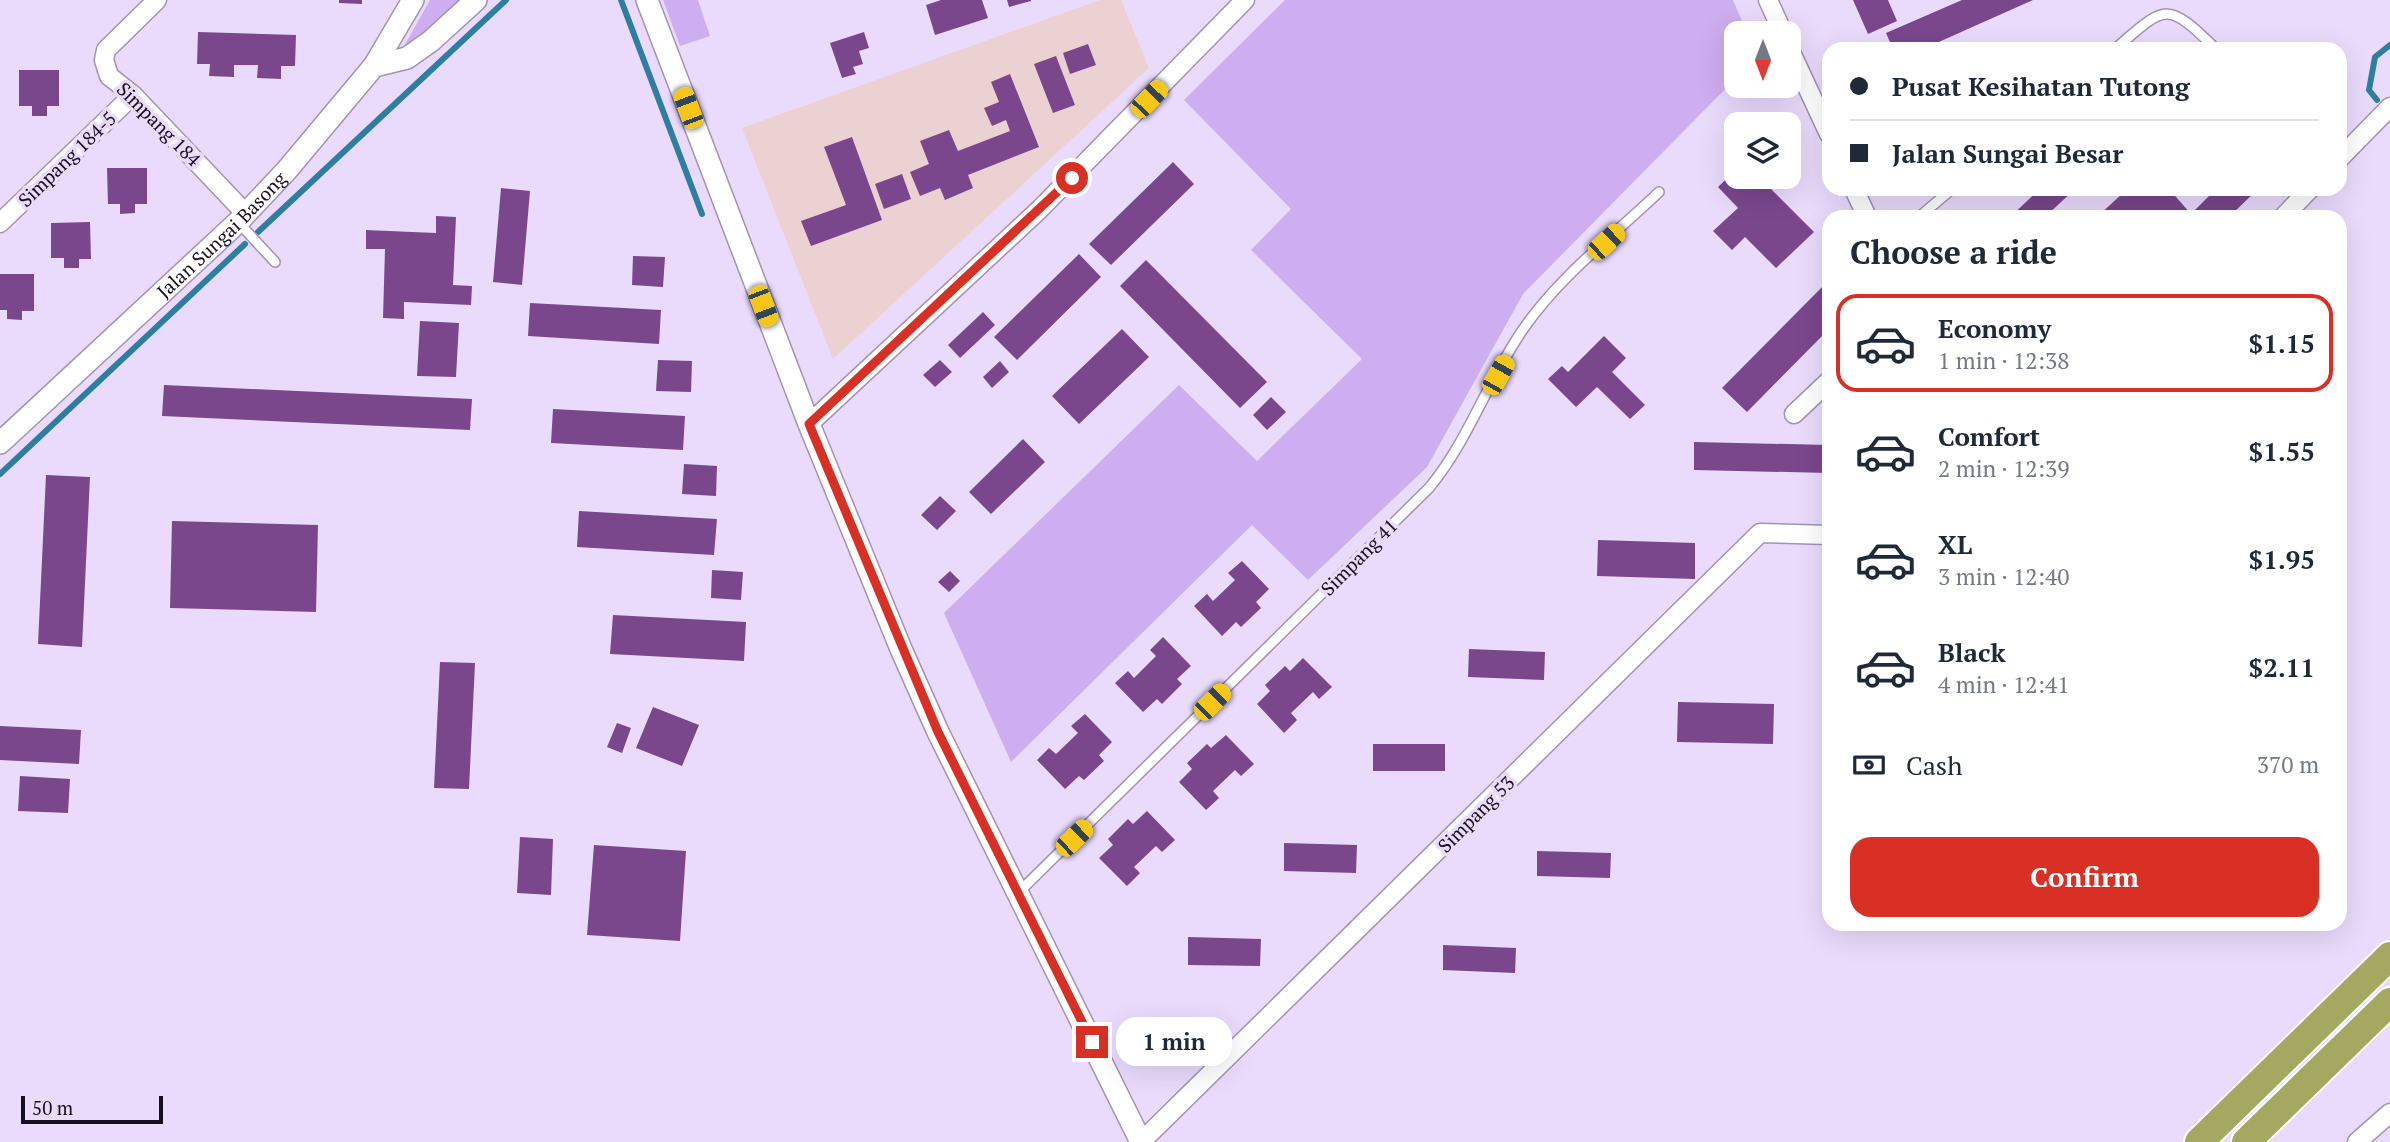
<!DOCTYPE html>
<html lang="en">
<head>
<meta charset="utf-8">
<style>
	:root { --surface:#fff; --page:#f6f6f7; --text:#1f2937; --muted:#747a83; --line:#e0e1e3; --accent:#d93025 }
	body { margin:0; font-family:"PT Serif",serif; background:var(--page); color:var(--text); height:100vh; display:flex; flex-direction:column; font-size:26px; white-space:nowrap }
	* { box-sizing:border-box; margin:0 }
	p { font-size:23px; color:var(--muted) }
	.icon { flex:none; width:38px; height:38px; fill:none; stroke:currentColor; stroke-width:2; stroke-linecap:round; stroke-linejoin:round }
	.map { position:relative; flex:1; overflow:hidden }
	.sheet { position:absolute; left:1822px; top:210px; width:525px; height:721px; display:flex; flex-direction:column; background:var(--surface); border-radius:21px; box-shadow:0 7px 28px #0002 }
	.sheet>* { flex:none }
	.banner { position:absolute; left:1822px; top:42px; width:525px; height:154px; border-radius:21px; box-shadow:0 7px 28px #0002; display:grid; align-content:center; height:154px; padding:0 28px; background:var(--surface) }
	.needle { width:46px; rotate:180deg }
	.buttons { position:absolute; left:1724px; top:21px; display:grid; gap:14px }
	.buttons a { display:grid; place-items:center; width:77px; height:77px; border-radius:14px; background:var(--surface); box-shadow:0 7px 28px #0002; font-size:35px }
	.scale { position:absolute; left:21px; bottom:18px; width:142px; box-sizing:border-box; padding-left:7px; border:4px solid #16101c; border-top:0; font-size:19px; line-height:24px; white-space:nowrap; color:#16101c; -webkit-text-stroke:5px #eadbfd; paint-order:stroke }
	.end { position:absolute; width:32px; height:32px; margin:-16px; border:9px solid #d93025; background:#fff; box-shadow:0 0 0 4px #fff }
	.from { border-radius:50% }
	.bubble { position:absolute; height:49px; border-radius:21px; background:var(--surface); box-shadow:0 7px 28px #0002; font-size:23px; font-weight:700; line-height:49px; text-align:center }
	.car { position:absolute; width:21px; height:42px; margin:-21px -10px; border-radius:9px; box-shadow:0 0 5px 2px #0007; background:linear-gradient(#f5c518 24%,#345 0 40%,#f5c518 0 76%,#345 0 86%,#f5c518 0) }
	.banner b { display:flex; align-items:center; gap:24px; height:66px; font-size:26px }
	.banner b+b { border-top:2px solid var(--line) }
	.banner i { width:18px; height:18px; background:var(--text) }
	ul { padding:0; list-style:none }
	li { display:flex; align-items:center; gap:21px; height:98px; margin:0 14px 10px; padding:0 14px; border:4px solid transparent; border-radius:21px }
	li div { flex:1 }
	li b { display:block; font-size:26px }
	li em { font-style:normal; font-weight:700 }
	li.on { border-color:var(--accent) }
	li>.icon { width:63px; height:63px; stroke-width:1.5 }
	h2 { padding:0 28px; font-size:32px; line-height:84px }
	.pay { display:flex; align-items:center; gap:18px; height:77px; padding:0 28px; font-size:26px }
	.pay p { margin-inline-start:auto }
	.button { display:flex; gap:14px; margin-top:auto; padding:14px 28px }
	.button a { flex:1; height:80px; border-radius:21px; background:var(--accent); color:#fff; font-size:28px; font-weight:700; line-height:80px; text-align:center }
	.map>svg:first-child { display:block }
	.medical { fill:#ecd1d2 }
	.green { fill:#cdaef0 }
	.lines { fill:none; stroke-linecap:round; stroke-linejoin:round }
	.stream { stroke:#2e7ea2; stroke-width:6 }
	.building { fill:#7a478d }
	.service-casing { stroke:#a293b3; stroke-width:12 }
	.minor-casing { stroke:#a293b3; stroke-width:21 }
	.tertiary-casing { stroke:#a293b3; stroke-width:24 }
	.trunk-casing { stroke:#fff; stroke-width:32 }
	.service { stroke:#fff; stroke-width:9 }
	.minor { stroke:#fff; stroke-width:18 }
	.tertiary { stroke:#fff; stroke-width:21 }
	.trunk { stroke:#a4a860; stroke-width:28 }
	.route { stroke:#d93025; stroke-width:9 }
	.labels { text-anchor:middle; stroke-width:7; stroke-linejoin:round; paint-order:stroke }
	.street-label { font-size:19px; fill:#16101c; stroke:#eadbfd }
</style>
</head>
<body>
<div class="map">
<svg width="2390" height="1142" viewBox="0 0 2390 1142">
	<rect width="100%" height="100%" fill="#eadbfd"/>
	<path class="medical" d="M1100,0H1121L1149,68L833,359L742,128Z"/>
	<path class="green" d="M430,0H460L414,45L403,48Z
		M663,0H698L710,36L680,46Z
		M1285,0H1733L1747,33H1736V78L1523,294L1427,467L1308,580L1252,525L1011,762L944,613L1179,385L1257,461L1362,359L1251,250L1291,209L1184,100Z"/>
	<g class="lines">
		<path class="stream" d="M621,0L702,214
			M2377,100L2369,90L2375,57L2390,45
			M258,232L506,0
			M0,474L245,244"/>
	</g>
	<path class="building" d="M339,0H362V4L339,3Z
		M941,0H982L988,18L935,35L926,5Z
		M1007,0H1031V1L1009,7Z
		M1853,0H1888L1897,21L1868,34Z
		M1962,0H2033L1923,49H1893L1886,33Z
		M198,32L296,35L295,66H281V79L257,78L258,65H234V77L209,76L210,64H197Z
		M864,32L869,48L859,51L863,64L853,67L856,74L842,78L830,43Z
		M1088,44L1096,65L1070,74L1063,53Z
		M1056,56L1075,105L1053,113L1034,64Z
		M19,70H59V106H47V116H32V106H19Z
		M1010,74L1039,147L968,175L973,188L945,200L940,188L920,196L910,172L929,164L920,141L949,130L958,151L1010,131L1006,120L992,126L984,108L999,102L991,82Z
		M852,137L882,220L811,246L801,221L846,205L824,147Z
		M1173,162L1194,184L1111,265L1089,244Z
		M107,168H147V204H135V213L120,214V204H108Z
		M1736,170V177H1759L1814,232L1776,268L1745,237L1732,250L1713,231L1738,208L1718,187Z
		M902,174L911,199L884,209L875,184Z
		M501,188L530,191L522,285L493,282Z
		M2040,189H2075L2045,217H2010Z
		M2122,189H2169L2191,214L2216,189H2258L2229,217L2147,215L2097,217L2124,192Z
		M436,216L456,217L453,285L472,286L471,305L404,302V319L383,318L385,249H366V230L436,233Z
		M90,222L91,259H79V268H64V258H51V223Z
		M1079,254L1101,277L1017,360L994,337Z
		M633,256L665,257L663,287L632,285Z
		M1146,260L1267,382L1240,408L1120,286Z
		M0,274H34V311H22V320L7,319V310H0Z
		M1829,280V329L1747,412L1722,388Z
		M530,303L661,310L659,344L528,336Z
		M983,312L995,325L960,358L948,345Z
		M420,321L459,323L456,377L417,376Z
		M1122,329L1149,357L1079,424L1052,396Z
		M1604,336L1626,358L1612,372L1645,405L1630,419L1597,387L1576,407L1548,379L1562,366L1568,372Z
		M658,360L692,361L691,392L656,391Z
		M940,360L952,372L935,387L923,375Z
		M1000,361L1009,372L992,388L983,377Z
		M164,385L472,399L470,430L162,416Z
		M1271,397L1286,412L1267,430L1253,415Z
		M553,409L685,416L683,450L551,443Z
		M1023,439L1045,462L991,514L969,492Z
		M1694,442L1829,445V473L1694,470Z
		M684,464L717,466L716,496L682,494Z
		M46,475L90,477L82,647L38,644Z
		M940,496L956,511L937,530L921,515Z
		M579,511L717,519L714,555L577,547Z
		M172,521L318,525L316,612L170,608Z
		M1598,540L1695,543V579L1597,576Z
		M1242,561L1269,589L1256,602L1261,608L1241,627L1236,622L1222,636L1194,606L1207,594L1213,601L1235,580L1228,573Z
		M712,570L743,572L741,600L711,598Z
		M950,571L960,581L949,592L938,582Z
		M1824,580H1829V612H1824Z
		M613,615L746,622L744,661L610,654Z
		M1163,637L1191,666L1177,679L1182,684L1162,704L1157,699L1143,712L1115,683L1128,671L1134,678L1156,656L1150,650Z
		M1469,649L1545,652L1544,680L1468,677Z
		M1303,658L1332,687L1319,699L1313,692L1291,713L1297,720L1284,733L1257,704L1270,691L1265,685L1285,666L1290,671Z
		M440,662L475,663L469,789L434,788Z
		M1678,702L1774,704L1773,744L1677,742Z
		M653,707L699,725L682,766L636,748Z
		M1085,714L1112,742L1099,755L1104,761L1084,780L1079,776L1065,789L1037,760L1049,748L1056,754L1078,733L1071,726Z
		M617,723L631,728L622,753L607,747Z
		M0,726L81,730L79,764L0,760Z
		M1226,735L1254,764L1241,776L1235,770L1213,791L1219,798L1206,810L1179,782L1192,769L1187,763L1207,744L1211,748Z
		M1373,744H1445V771H1373Z
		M20,776L70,779L68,813L18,811Z
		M1147,811L1175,840L1162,852L1156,846L1134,867L1140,873L1127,886L1099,858L1113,845L1108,839L1128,819L1133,824Z
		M520,837L553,839L551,895L517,893Z
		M1284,843L1357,845L1356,873L1284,871Z
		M594,845L686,851L680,941L587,935Z
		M1537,851L1611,853L1610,878L1537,876Z
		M1188,937L1261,939L1260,966L1188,965Z
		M1443,945L1516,948L1515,973L1443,970Z"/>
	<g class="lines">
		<defs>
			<path id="service" d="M2115,49C2166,5 2166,0 2216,49
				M1919,217L1952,189
				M238,222L275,262
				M1019,892L1429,488C1469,440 1488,379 1524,328C1560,276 1614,235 1659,192"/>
			<path id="minor" d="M157,0L106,50L104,60L109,76L133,95L246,214
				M1768,0L1783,33
				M1788,46L1829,134
				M2340,158L2390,107
				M1854,189L1867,217
				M2283,217L2310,189
				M0,223L133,95
				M1794,414L1829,381
				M809,424L1040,209L1245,0
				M1141,1142L1760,533L1829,535
				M2357,1142L2390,1113"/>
			<g id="tertiary">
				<path d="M647,0L809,424L901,649L938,732L1141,1142"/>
				<path d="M374,66L407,58L431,41L476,0"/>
				<path id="s1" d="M0,443L238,222L287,170L374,66L413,0"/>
			</g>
			<path id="trunk" d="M2199,1142L2390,956
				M2246,1142L2390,1002"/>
		</defs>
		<use href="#service" class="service-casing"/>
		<use href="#minor" class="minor-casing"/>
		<use href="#tertiary" class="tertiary-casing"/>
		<use href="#trunk" class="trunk-casing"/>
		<use href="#service" class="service"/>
		<use href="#minor" class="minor"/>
		<use href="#tertiary" class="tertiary"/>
		<use href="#trunk" class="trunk"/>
	</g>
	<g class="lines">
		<path class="route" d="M1072,178L809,424L938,732L1092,1042"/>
	</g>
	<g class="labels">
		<g class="street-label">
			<text transform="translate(159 124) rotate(45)" y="7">Simpang 184</text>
			<text transform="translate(67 159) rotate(-44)" y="7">Simpang 184-5</text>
			<text dy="7" stroke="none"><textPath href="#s1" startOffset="304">Jalan Sungai Basong</textPath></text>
			<text transform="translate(1359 557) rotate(-45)" y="7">Simpang 41</text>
			<text transform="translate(1476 814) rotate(-45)" y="7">Simpang 53</text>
		</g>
	</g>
</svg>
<div class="buttons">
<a><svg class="needle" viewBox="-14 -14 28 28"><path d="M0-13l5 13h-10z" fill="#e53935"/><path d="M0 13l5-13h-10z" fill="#747a83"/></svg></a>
<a><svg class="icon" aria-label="layers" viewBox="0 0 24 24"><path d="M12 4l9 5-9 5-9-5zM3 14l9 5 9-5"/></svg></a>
</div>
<div class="scale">50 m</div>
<i class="end from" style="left:1072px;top:178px"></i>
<i class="end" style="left:1092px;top:1042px"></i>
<div class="bubble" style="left:1116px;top:1017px;width:116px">1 min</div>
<i class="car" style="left:1149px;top:99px;rotate:44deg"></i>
<i class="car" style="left:688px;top:108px;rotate:339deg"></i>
<i class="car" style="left:1606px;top:242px;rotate:47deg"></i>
<i class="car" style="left:763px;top:306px;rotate:159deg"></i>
<i class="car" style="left:1498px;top:375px;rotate:29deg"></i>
<i class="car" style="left:1212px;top:702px;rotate:45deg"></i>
<i class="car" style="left:1074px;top:838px;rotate:46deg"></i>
<div class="banner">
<b><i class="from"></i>Pusat Kesihatan Tutong</b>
<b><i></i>Jalan Sungai Besar</b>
</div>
<section class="sheet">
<h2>Choose a ride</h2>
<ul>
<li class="on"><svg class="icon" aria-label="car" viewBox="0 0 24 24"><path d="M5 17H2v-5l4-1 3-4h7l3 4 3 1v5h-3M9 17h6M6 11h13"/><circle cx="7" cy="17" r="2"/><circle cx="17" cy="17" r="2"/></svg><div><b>Economy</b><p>1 min · 12:38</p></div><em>$1.15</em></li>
<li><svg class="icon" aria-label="car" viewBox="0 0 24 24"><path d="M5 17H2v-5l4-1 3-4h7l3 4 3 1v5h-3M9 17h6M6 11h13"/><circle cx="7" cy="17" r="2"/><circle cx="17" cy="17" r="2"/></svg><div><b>Comfort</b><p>2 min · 12:39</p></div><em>$1.55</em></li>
<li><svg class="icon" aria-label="car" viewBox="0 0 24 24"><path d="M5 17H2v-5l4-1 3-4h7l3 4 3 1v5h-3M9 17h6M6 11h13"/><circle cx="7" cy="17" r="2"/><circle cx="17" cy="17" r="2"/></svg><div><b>XL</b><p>3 min · 12:40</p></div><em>$1.95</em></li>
<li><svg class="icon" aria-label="car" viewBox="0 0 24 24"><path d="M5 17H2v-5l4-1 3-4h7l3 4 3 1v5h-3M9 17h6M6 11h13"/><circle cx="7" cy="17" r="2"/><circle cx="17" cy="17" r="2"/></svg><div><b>Black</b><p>4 min · 12:41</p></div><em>$2.11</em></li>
</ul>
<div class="pay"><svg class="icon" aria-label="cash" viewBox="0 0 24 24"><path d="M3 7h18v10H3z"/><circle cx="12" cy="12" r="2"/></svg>Cash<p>370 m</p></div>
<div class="button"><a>Confirm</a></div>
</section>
</div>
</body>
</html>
